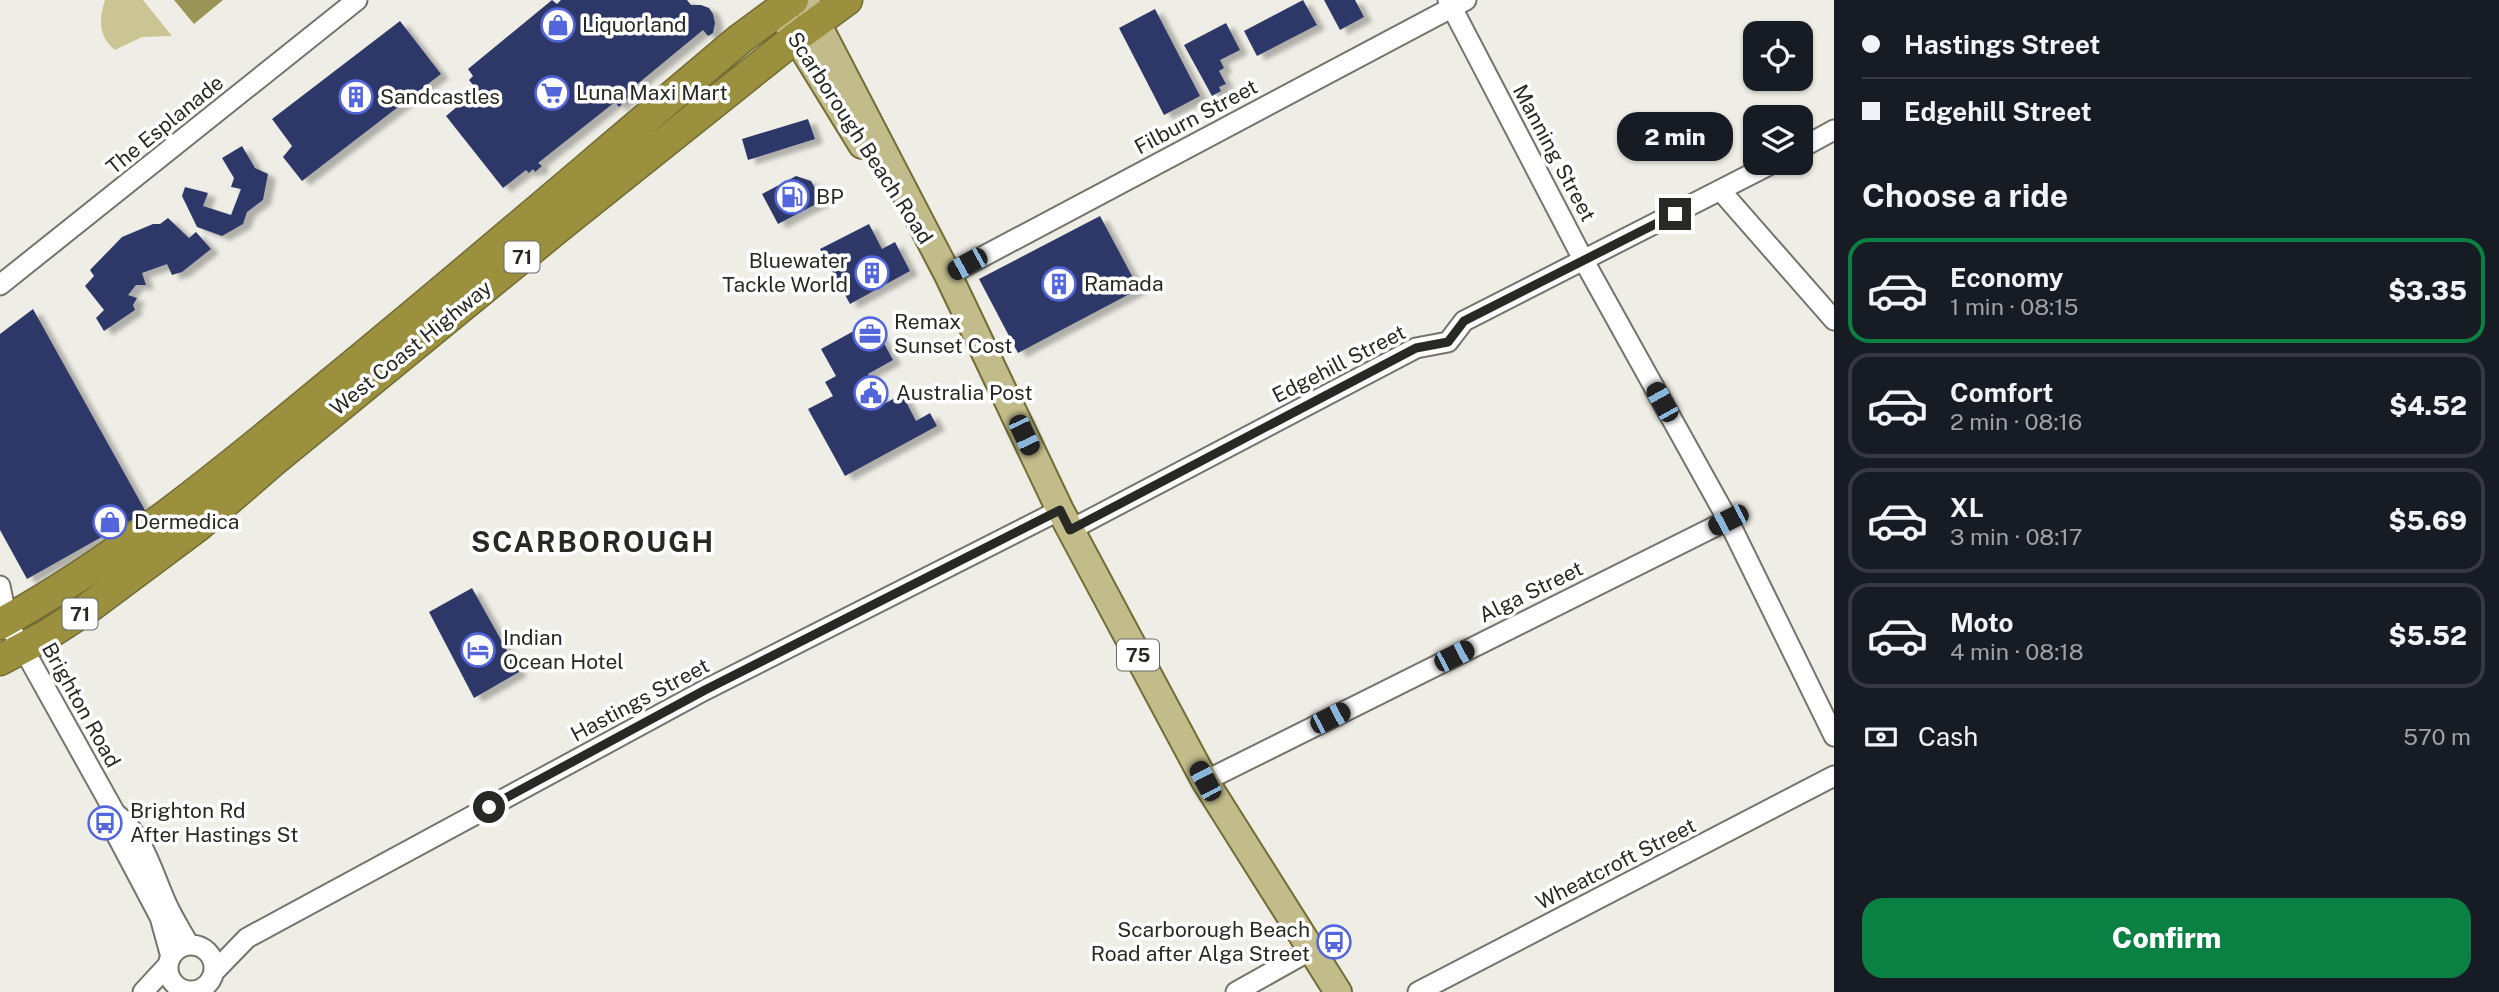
<!DOCTYPE html>
<html lang="en">
<head>
<meta charset="utf-8">
<style>
	:root { --surface:#171b24; --page:#20242c; --text:#f1f3f6; --muted:#9ea1a6; --line:#363941; --accent:#0b8043 }
	body { margin:0; font-family:"Public Sans",sans-serif; background:var(--page); color:var(--text); height:100vh; display:flex; flex-direction:column; font-size:26px; white-space:nowrap }
	* { box-sizing:border-box; margin:0 }
	p { font-size:23px; color:var(--muted) }
	.icon { flex:none; width:38px; height:38px; fill:none; stroke:currentColor; stroke-width:2; stroke-linecap:round; stroke-linejoin:round }
	.map { position:relative; flex:1; overflow:hidden }
	.panel { display:flex; flex-direction:column; background:var(--surface); width:665px }
	.panel>* { flex:none }
	.top-card { display:grid; align-content:center; height:154px; padding:0 28px; background:var(--surface) }
	.fabs { position:absolute; left:1743px; top:21px; display:grid; gap:14px }
	.fabs a { display:grid; place-items:center; width:70px; height:70px; border-radius:14px; background:var(--surface); box-shadow:0 2px 5px #0004; font-size:35px }
	.end { position:absolute; width:32px; height:32px; margin:-16px; border:9px solid #282825; background:#fff; box-shadow:0 0 0 4px #fff }
	.from { border-radius:50% }
	.bubble { position:absolute; height:49px; border-radius:21px; background:var(--surface); box-shadow:0 2px 5px #0004; font-size:23px; font-weight:800; line-height:49px; text-align:center }
	.car { position:absolute; width:21px; height:42px; margin:-21px -10px; border-radius:9px; box-shadow:0 0 5px 2px #0007; background:linear-gradient(#222 24%,#8ab4d8 0 40%,#222 0 76%,#8ab4d8 0 86%,#222 0) }
	.top-card b { display:flex; align-items:center; gap:24px; height:66px; font-size:26px }
	.top-card b+b { border-top:2px solid var(--line) }
	.top-card i { width:18px; height:18px; background:var(--text) }
	ul { padding:0; list-style:none }
	li { display:flex; align-items:center; gap:21px; height:105px; margin:0 14px 10px; padding:0 14px; border:4px solid var(--line); border-radius:21px }
	li div { flex:1 }
	li b { display:block; font-size:26px }
	li em { font-style:normal; font-weight:800 }
	li.selected { border-color:var(--accent) }
	li>.icon { width:63px; height:63px; stroke-width:1.5 }
	h2 { padding:0 28px; font-size:32px; line-height:84px }
	.pay { display:flex; align-items:center; gap:18px; height:77px; padding:0 28px; font-size:26px }
	.pay p { margin-inline-start:auto }
	.button { display:flex; gap:14px; margin-top:auto; padding:14px 28px }
	.button a { flex:1; height:80px; border-radius:21px; background:var(--accent); color:#fff; font-size:28px; font-weight:800; line-height:80px; text-align:center }
	main { display:flex; flex:1; min-height:0 }
	.map>svg:first-child { display:block }
	.green { fill:#cac592 }
	.water { fill:#9b9457 }
	.building { fill:#2f3968; filter:url(#shadow) }
	.lines { fill:none; stroke-linecap:round; stroke-linejoin:round }
	.minor-casing { stroke:#74736c; stroke-width:23 }
	.major-casing { stroke:#726c35; stroke-width:30 }
	.highway-casing { stroke:#726c35; stroke-width:33 }
	.minor { stroke:#fff; stroke-width:19 }
	.major { stroke:#c2bc8b; stroke-width:26 }
	.highway { stroke:#9a903d; stroke-width:30 }
	.route { stroke:#282825; stroke-width:9 }
	.labels { text-anchor:middle; stroke-width:7; stroke-linejoin:round; paint-order:stroke }
	.shield { fill:#fff; stroke:#686866; stroke-width:2 }
	.shield-label { font-size:19px; font-weight:bold; fill:#282825 }
	.poi-label { font-size:21px; fill:#282825; stroke:#fff; text-anchor:start }
	.street-label { font-size:21px; fill:#282825; stroke:#fff }
	.district-label { font-size:28px; font-weight:bold; letter-spacing:2px; fill:#282825; stroke:#fff }
</style>
</head>
<body>
<main>
<div class="map">
<svg width="1834" height="992" viewBox="0 0 1834 992">
	<defs>
		<filter id="shadow"><feDropShadow dx="8" dy="4.5" stdDeviation="2" flood-color="#0004"/></filter>
	</defs>
	<rect width="100%" height="100%" fill="#efeee6"/>
	<path class="green" d="M105,0H143L172,36L142,37L115,50C98,36 99,19 105,0Z"/>
	<path class="water" d="M174,0H223L194,24Z"/>
	<path class="building" d="M552,0L557,4L561,0H687L691,5H701L709,8L713,14L715,23L713,33L708,36L703,30L629,91L632,94L619,107L615,102L538,163L542,166L535,172L533,169L529,173L526,170L503,188L446,116L477,90L469,80L473,76L468,69Z
		M1303,0L1317,25L1257,56L1244,31Z
		M1324,0H1355L1364,17L1340,30Z
		M1155,9L1200,96L1164,115L1119,28Z
		M400,21L441,74L302,181L283,157L292,146L272,119Z
		M1226,23L1240,50L1220,60L1224,68L1219,71L1226,84L1219,87L1221,91L1212,96L1184,45Z
		M808,119L815,139L748,160L742,139Z
		M242,146L255,168L268,174L263,200L247,212L243,224L222,236L197,227L182,196L185,187L208,193L203,206L231,215L241,189L231,187L234,178L222,158Z
		M796,176L811,181L822,201L778,224L762,194Z
		M1100,216L1139,289L1018,353L979,279Z
		M168,218L189,238L196,232L211,249L182,272L172,275L167,264L142,273L146,285H136L128,295L137,298L133,305L135,310L104,331L96,318L104,310L85,286L94,276L90,270L122,237L153,224H160Z
		M869,224L882,249L895,242L910,271L850,304L820,249Z
		M33,309L146,512L27,579L0,530V334Z
		M872,321L893,360L868,374L884,404L902,394L916,421L930,413L937,426L845,476L808,409L833,396L825,382L836,376L821,349Z
		M472,588L519,672L474,698L429,612Z"/>
	<g class="lines">
		<defs>
			<path id="minor" d="M1448,0L1584,261L1728,520L1834,736
				M1801,148L1834,130
				M1721,191L1834,320
				M948,275L1466,0
				M0,285L357,0
				M1070,530L1416,348L1448,342L1464,321L1773,163
				M0,586L7,620
				M0,613L23,648L115,813C144,835 153,875 168,907C174,920 182,932 189,945
				M1205,781L1728,520
				M115,813L114,830L160,917L171,957
				M168 968a23 23 0 1 1 46 0a23 23 0 1 1-46 0Z
				M214,972L247,938L705,690L1060,510
				M143,992L168,965
				M1236,992L1311,950
				M1418,992L1834,776"/>
			<path id="major" d="M805,0L948,275L1060,510L1205,781L1338,992
				M779,10L862,145"/>
			<path id="highway" d="M0,624C120,558 225,471 330,384C468,271 603,154 740,39L793,0
				M0,660L47,635L84,611L198,526L272,462L560,226L795,38L847,0"/>
		</defs>
		<use href="#minor" class="minor-casing"/>
		<use href="#major" class="major-casing"/>
		<use href="#highway" class="highway-casing"/>
		<use href="#minor" class="minor"/>
		<use href="#major" class="major"/>
		<use href="#highway" class="highway"/>
	</g>
	<g class="lines">
		<path class="route" d="M489,807L705,690L1060,510L1070,530L1416,348L1448,342L1464,321L1675,214"/>
	</g>
	<defs>
		<symbol id="shop-ring" viewBox="-11 -11 22 22"><circle r="9.5" fill="#fff" stroke="#5366dc" stroke-width="1.5"/><path d="M-5-2.5h2.3a2.7 3.5 0 0 1 5.4 0H5L5.5 6h-11ZM-1.5-2.5h3a1.5 2.3 0 0 0-3 0Z" fill="#5366dc"/></symbol>
		<symbol id="supermarket-ring" viewBox="-11 -11 22 22"><circle r="9.5" fill="#fff" stroke="#5366dc" stroke-width="1.5"/><path d="M-6-5.5h2.5l.6 2H6L4.5 2H-2.5L-4.4-4H-6ZM-1.5 3.2a1.3 1.3 0 1 0 .1 0ZM3 3.2a1.3 1.3 0 1 0 .1 0Z" fill="#5366dc"/></symbol>
		<symbol id="building-ring" viewBox="-11 -11 22 22"><circle r="9.5" fill="#fff" stroke="#5366dc" stroke-width="1.5"/><path d="M-4-6H4V6H1V3H-1V6H-4ZM-2.5-4.3h1.7v1.8h-1.7ZM.8-4.3h1.7v1.8H.8ZM-2.5-1h1.7V.8h-1.7ZM.8-1h1.7V.8H.8Z" fill="#5366dc"/></symbol>
		<symbol id="fuel-ring" viewBox="-11 -11 22 22"><circle r="9.5" fill="#fff" stroke="#5366dc" stroke-width="1.5"/><path d="M-5.5-6h7V0h2V4h1.3V-2.5L3-4.5l.8-.8L6-3V5H2.5V1h-1V6h-7ZM-4.2-4.7v3.2H.2V-4.7Z" fill="#5366dc"/></symbol>
		<symbol id="office-ring" viewBox="-11 -11 22 22"><circle r="9.5" fill="#fff" stroke="#5366dc" stroke-width="1.5"/><path d="M-6-3h4V-5.5h4V-3h4V5H-6ZM-1-4.5V-3h2v-1.5ZM-6 0V1H6V0Z" fill="#5366dc"/></symbol>
		<symbol id="civic-ring" viewBox="-11 -11 22 22"><circle r="9.5" fill="#fff" stroke="#5366dc" stroke-width="1.5"/><path d="M-.6-6.5H3V-4.5H.6V-3L4-1V1h2V6H-6V1h2V-1L-.6-3ZM-1.2 2.5V6h2.4V2.5Z" fill="#5366dc"/></symbol>
		<symbol id="hotel-ring" viewBox="-11 -11 22 22"><circle r="9.5" fill="#fff" stroke="#5366dc" stroke-width="1.5"/><path d="M-6-4.5h1.5V1H6V5H4.5V3h-9V5H-6ZM-4 0a1.8 1.8 0 1 1 3.6 0ZM.5 0V-2.5h3Q6-2.5 6 0Z" fill="#5366dc"/></symbol>
		<symbol id="bus-ring" viewBox="-11 -11 22 22"><circle r="9.5" fill="#fff" stroke="#5366dc" stroke-width="1.5"/><path d="M-5-6H5V4H4V6H2V4H-2V6H-4V4H-5ZM-3.5-4V0h7V-4ZM-3.5 1.2v1.5H-2V1.2ZM2 1.2v1.5H3.5V1.2Z" fill="#5366dc"/></symbol>
	</defs>
	<g fill-rule="evenodd">
		<use href="#shop-ring" x="539" y="6" width="38" height="38"/>
		<use href="#supermarket-ring" x="533" y="74" width="38" height="38"/>
		<use href="#building-ring" x="337" y="78" width="38" height="38"/>
		<use href="#fuel-ring" x="773" y="178" width="38" height="38"/>
		<use href="#building-ring" x="853" y="254" width="38" height="38"/>
		<use href="#building-ring" x="1040" y="265" width="38" height="38"/>
		<use href="#office-ring" x="851" y="315" width="38" height="38"/>
		<use href="#civic-ring" x="852" y="374" width="38" height="38"/>
		<use href="#shop-ring" x="91" y="503" width="38" height="38"/>
		<use href="#hotel-ring" x="459" y="631" width="38" height="38"/>
		<use href="#bus-ring" x="86" y="804" width="38" height="38"/>
		<use href="#bus-ring" x="1315" y="923" width="38" height="38"/>
	</g>
	<g class="labels">
		<g class="shield">
			<rect x="504.5" y="241.5" width="35" height="31" rx="5"/>
			<rect x="62.5" y="598.5" width="35" height="31" rx="5"/>
			<rect x="1117" y="639.5" width="42" height="31" rx="5"/>
		</g>
		<g class="shield-label">
			<text x="522" y="264">71</text>
			<text x="80" y="621">71</text>
			<text x="1138" y="662">75</text>
		</g>
		<g class="poi-label">
			<text x="582" y="32">Liquorland</text>
			<text x="576" y="100">Luna Maxi Mart</text>
			<text x="380" y="104">Sandcastles</text>
			<text x="816" y="204">BP</text>
			<text x="848" y="268" text-anchor="end">Bluewater<tspan x="848" dy="24">Tackle World</tspan></text>
			<text x="1084" y="291">Ramada</text>
			<text x="894" y="329">Remax<tspan x="894" dy="24">Sunset Cost</tspan></text>
			<text x="896" y="400">Australia Post</text>
			<text x="134" y="529">Dermedica</text>
			<text x="503" y="645">Indian<tspan x="503" dy="24">Ocean Hotel</tspan></text>
			<text x="130" y="818">Brighton Rd<tspan x="130" dy="24">After Hastings St</tspan></text>
			<text x="1310" y="937" text-anchor="end">Scarborough Beach<tspan x="1310" dy="24">Road after Alga Street</tspan></text>
		</g>
		<g class="street-label">
			<text transform="translate(1196 117) rotate(-28)" y="7">Filburn Street</text>
			<text transform="translate(165 125) rotate(-39)" y="7">The Esplanade</text>
			<text transform="translate(860 138) rotate(57)" y="7">Scarborough Beach Road</text>
			<text transform="translate(1554 153) rotate(62)" y="7">Manning Street</text>
			<text transform="translate(411 348) rotate(-39)" y="7">West Coast Highway</text>
			<text transform="translate(1339 364) rotate(-27)" y="7">Edgehill Street</text>
			<text transform="translate(1531 592) rotate(-26)" y="7">Alga Street</text>
			<text transform="translate(640 700) rotate(-28)" y="7">Hastings Street</text>
			<text transform="translate(81 705) rotate(61)" y="7">Brighton Road</text>
			<text transform="translate(1616 864) rotate(-27)" y="7">Wheatcroft Street</text>
		</g>
		<g class="district-label">
			<text x="593" y="552">SCARBOROUGH</text>
		</g>
	</g>
</svg>
<div class="fabs">
<a><svg class="icon" aria-label="locate" viewBox="0 0 24 24"><circle cx="12" cy="12" r="6"/><path d="M12 2v4M12 18v4M2 12h4M18 12h4"/></svg></a>
<a><svg class="icon" aria-label="layers" viewBox="0 0 24 24"><path d="M12 4l9 5-9 5-9-5zM3 14l9 5 9-5"/></svg></a>
</div>
<i class="end from" style="left:489px;top:807px"></i>
<i class="end" style="left:1675px;top:214px"></i>
<div class="bubble" style="left:1617px;top:112px;width:116px">2 min</div>
<i class="car" style="left:967px;top:264px;rotate:241deg"></i>
<i class="car" style="left:1662px;top:402px;rotate:331deg"></i>
<i class="car" style="left:1024px;top:435px;rotate:155deg"></i>
<i class="car" style="left:1728px;top:520px;rotate:243deg"></i>
<i class="car" style="left:1454px;top:656px;rotate:63deg"></i>
<i class="car" style="left:1330px;top:718px;rotate:63deg"></i>
<i class="car" style="left:1205px;top:781px;rotate:332deg"></i>
</div>
<section class="panel">
<div class="top-card">
<b><i class="from"></i>Hastings Street</b>
<b><i></i>Edgehill Street</b>
</div>
<h2>Choose a ride</h2>
<ul>
<li class="selected"><svg class="icon" aria-label="car" viewBox="0 0 24 24"><path d="M5 17H2v-5l4-1 3-4h7l3 4 3 1v5h-3M9 17h6M6 11h13"/><circle cx="7" cy="17" r="2"/><circle cx="17" cy="17" r="2"/></svg><div><b>Economy</b><p>1 min · 08:15</p></div><em>$3.35</em></li>
<li><svg class="icon" aria-label="car" viewBox="0 0 24 24"><path d="M5 17H2v-5l4-1 3-4h7l3 4 3 1v5h-3M9 17h6M6 11h13"/><circle cx="7" cy="17" r="2"/><circle cx="17" cy="17" r="2"/></svg><div><b>Comfort</b><p>2 min · 08:16</p></div><em>$4.52</em></li>
<li><svg class="icon" aria-label="car" viewBox="0 0 24 24"><path d="M5 17H2v-5l4-1 3-4h7l3 4 3 1v5h-3M9 17h6M6 11h13"/><circle cx="7" cy="17" r="2"/><circle cx="17" cy="17" r="2"/></svg><div><b>XL</b><p>3 min · 08:17</p></div><em>$5.69</em></li>
<li><svg class="icon" aria-label="car" viewBox="0 0 24 24"><path d="M5 17H2v-5l4-1 3-4h7l3 4 3 1v5h-3M9 17h6M6 11h13"/><circle cx="7" cy="17" r="2"/><circle cx="17" cy="17" r="2"/></svg><div><b>Moto</b><p>4 min · 08:18</p></div><em>$5.52</em></li>
</ul>
<div class="pay"><svg class="icon" aria-label="cash" viewBox="0 0 24 24"><path d="M3 7h18v10H3z"/><circle cx="12" cy="12" r="2"/></svg>Cash<p>570 m</p></div>
<div class="button"><a>Confirm</a></div>
</section>
</main>
</body>
</html>
